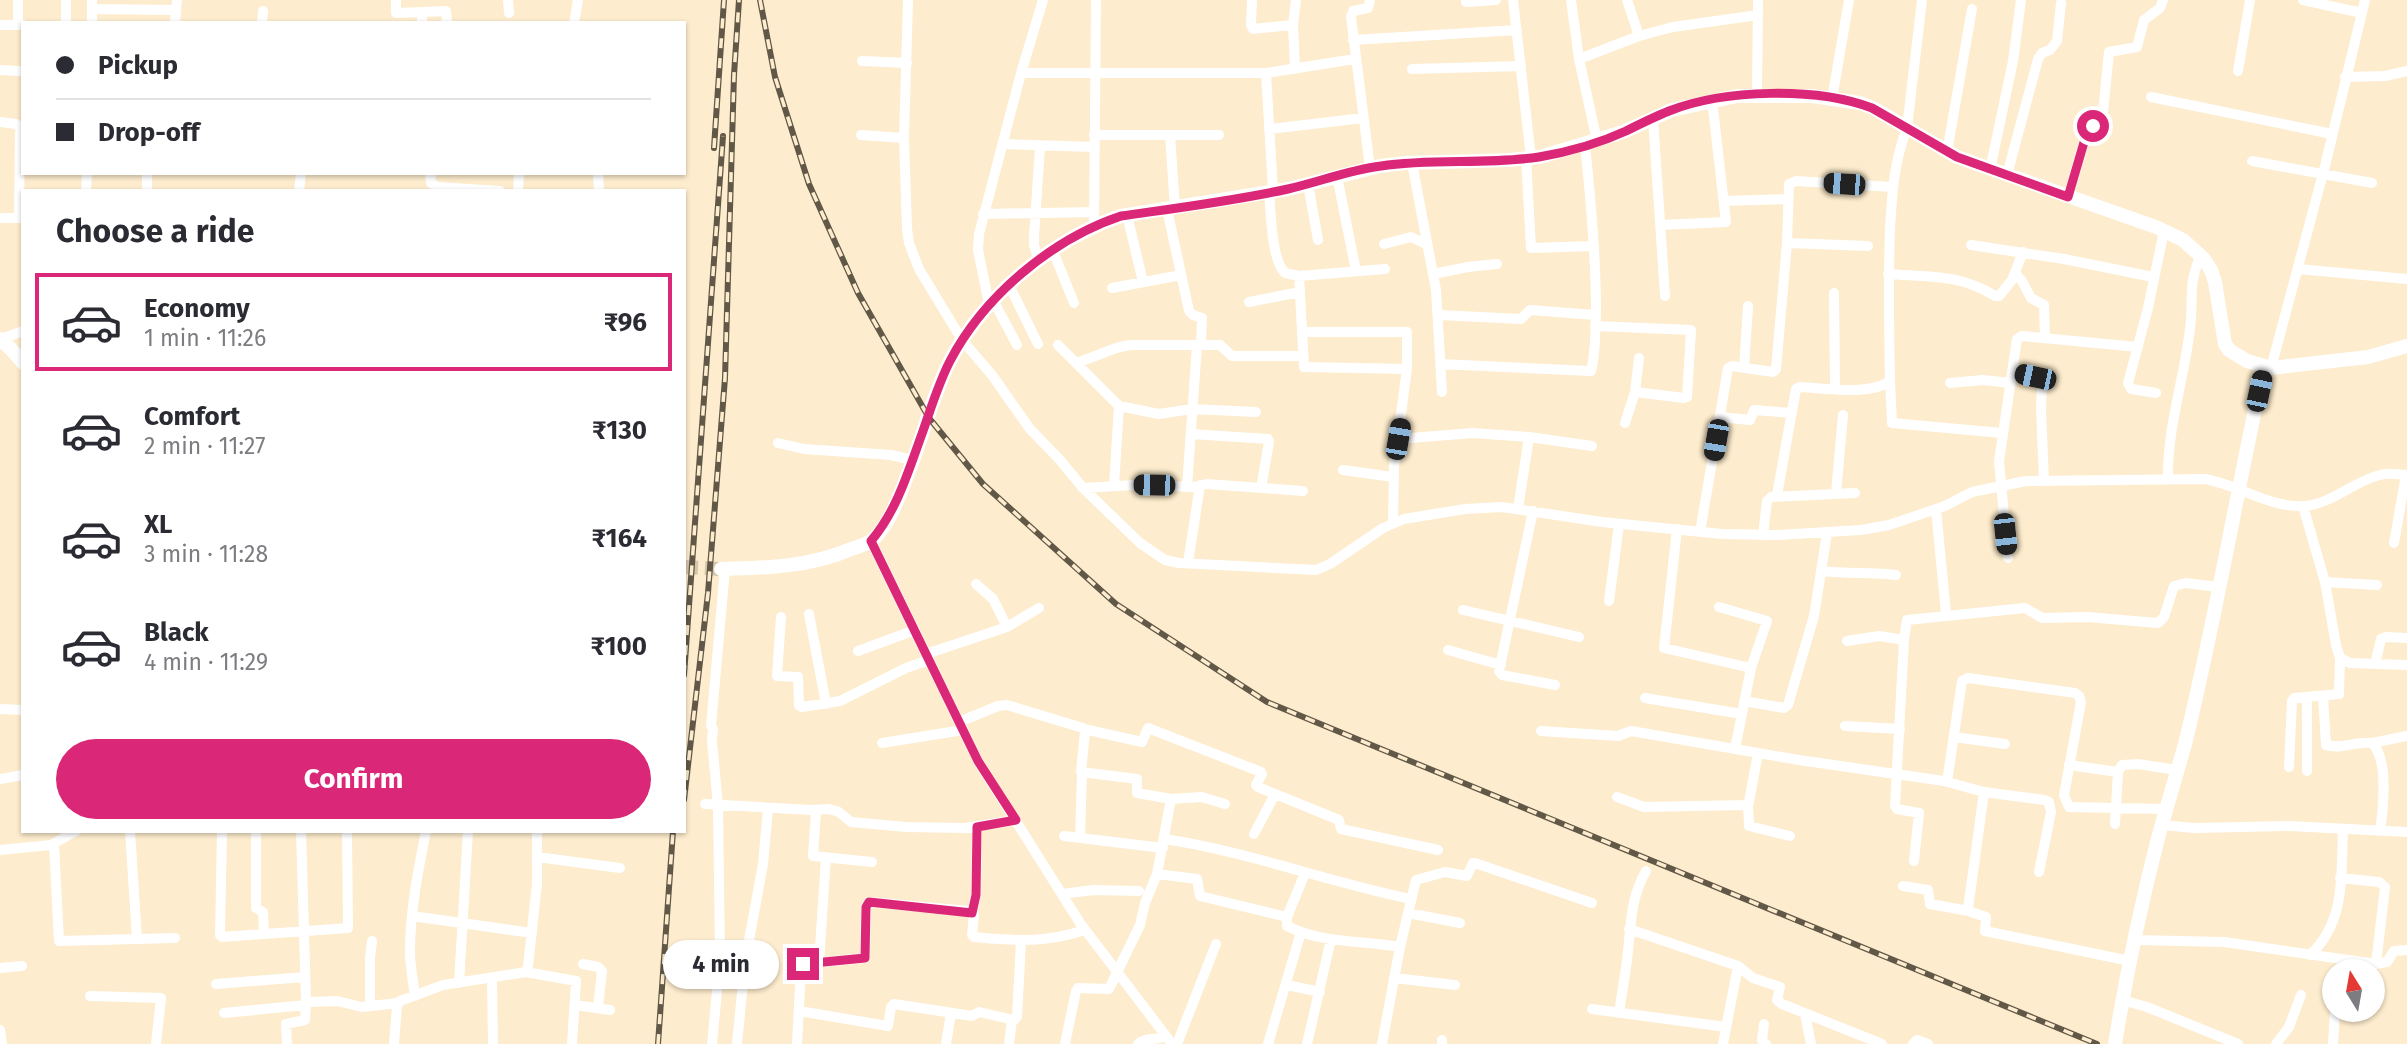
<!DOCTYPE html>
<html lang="en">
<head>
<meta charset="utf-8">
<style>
	:root { --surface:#fff; --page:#f2f2f3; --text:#2b2b33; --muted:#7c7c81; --line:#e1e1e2; --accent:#db2777 }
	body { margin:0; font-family:"Fira Sans",sans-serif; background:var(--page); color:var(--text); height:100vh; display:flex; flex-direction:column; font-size:26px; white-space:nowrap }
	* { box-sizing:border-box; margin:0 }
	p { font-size:23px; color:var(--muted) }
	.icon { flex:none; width:38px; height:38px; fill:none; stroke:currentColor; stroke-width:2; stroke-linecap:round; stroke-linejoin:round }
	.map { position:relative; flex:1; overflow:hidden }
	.panel { position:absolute; left:21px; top:189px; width:665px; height:644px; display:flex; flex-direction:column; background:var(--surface); border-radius:0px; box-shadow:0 2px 5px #0004 }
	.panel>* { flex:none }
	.guide { position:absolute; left:21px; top:21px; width:665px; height:154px; border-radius:0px; box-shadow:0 2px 5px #0004; display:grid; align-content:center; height:154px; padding:0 35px; background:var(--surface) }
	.needle { width:46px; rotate:349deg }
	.fabs { position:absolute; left:2322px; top:959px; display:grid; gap:14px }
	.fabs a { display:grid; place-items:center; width:63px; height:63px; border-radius:50%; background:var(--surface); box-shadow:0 2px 5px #0004; font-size:35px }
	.end { position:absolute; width:32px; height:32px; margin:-16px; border:9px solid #db2777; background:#fff; box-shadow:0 0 0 4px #fff }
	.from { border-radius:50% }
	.bubble { position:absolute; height:49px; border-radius:24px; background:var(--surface); box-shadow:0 2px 5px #0004; font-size:23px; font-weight:700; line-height:49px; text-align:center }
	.car { position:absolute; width:21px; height:42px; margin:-21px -10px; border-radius:9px; box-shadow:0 0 5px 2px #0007; background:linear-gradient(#222 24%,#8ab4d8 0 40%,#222 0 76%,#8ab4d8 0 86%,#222 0) }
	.guide b { display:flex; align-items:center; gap:24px; height:66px; font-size:26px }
	.guide b+b { border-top:2px solid var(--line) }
	.guide i { width:18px; height:18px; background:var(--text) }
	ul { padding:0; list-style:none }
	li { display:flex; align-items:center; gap:21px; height:98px; margin:0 14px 10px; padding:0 21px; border:4px solid transparent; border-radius:0px }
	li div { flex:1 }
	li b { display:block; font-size:26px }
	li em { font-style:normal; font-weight:700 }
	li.current { border-color:var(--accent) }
	li>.icon { width:63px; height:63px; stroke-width:1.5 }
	h2 { padding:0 35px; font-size:32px; line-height:84px }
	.button { display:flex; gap:14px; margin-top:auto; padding:14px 35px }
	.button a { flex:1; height:80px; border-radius:42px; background:var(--accent); color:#fff; font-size:28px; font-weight:700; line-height:80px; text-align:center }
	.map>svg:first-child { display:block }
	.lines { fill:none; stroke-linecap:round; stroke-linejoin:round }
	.tertiary-tunnel { stroke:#d5c6ab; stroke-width:14; stroke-dasharray:14 7; stroke-linecap:butt }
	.minor { stroke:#fff; stroke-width:10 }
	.tertiary { stroke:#fff; stroke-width:14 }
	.rail-casing { stroke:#615848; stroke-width:6 }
	.rail { stroke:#fdeccd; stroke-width:3.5; stroke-dasharray:10; stroke-linecap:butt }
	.route { stroke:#db2777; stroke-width:9 }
</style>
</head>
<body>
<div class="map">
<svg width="2407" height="1044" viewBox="0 0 2407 1044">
	<rect width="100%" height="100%" fill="#fdeccd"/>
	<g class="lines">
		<path class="tertiary-tunnel" d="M684,567L721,569"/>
		<path class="minor" d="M18,0V25
			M66,0V23
			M92,0V23
			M396,0V13L422,12V23
			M508,0L509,13
			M908,0L904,138L907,229L909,243L919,269L962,340L992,375L1030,429L1060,460L1083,488L1140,543L1165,560L1179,563L1316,570L1330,564L1383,528L1404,519L1465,509L1502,507L1602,522L1722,534L1777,535L1861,530L1889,525L1945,506L1972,492L2026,481L2205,479C2239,485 2269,508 2304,506C2332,504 2354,481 2380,475C2388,472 2398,475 2407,475
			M1252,0L1251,25L1253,29L1293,25
			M1370,0L1368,8L1353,11L1351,17L1370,168
			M1513,0L1531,158
			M1571,0L1579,59L1597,141
			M1627,0L1639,36
			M2303,0L2362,13
			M1466,2L1496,0
			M92,9L176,10
			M422,12L446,11L447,23
			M175,23L177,0
			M262,23L263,11
			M574,23L578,0
			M0,25H23
			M1353,40L1517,30
			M1579,59L1639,36L1673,27L1758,15
			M862,61L907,63
			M1295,69L1293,25L1296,0
			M1412,69L1521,66
			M0,70L19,71
			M2238,71L2250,0
			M1021,73H1266L1355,59
			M1266,73L1273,191
			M2345,77L2385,76L2407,71
			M1757,95L1758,0
			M2151,97L2332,134
			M1832,99L1849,0
			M1653,118L1665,296
			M0,122L16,124L20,128L19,218
			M1270,129L1363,118
			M861,135L904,138
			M1094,135H1219
			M1170,135L1175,208
			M1003,144L1094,147
			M1947,152L1972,9
			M1526,158L1531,248L1594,246
			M2252,161L2372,183
			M1412,163L1436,290L1442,392
			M1990,170L2013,61L2021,0
			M430,173L431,183L437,187L500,191
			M598,173L599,191
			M2007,175L2038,59L2042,53L2050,50L2057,41L2061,3
			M1337,176L1356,271
			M1308,184L1318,240
			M86,191L87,173
			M147,191V173
			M299,191L301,173
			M518,191L519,173
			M1269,192C1271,212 1271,259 1285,273L1299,276L1385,269
			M2068,197L2087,132L2089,128L2102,122L2109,52L2137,47L2144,20L2160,8L2163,0
			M1724,201L1788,199
			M1167,209L1189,311L1193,315L1202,318L1201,345
			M983,214L1094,212
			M1127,215L1143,282
			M0,218H23
			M1094,225L1096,0
			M1660,225L1726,222L1712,100
			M1787,243L1868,246
			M1384,244L1411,237L1426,244
			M1971,245L2064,259L2153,277
			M1053,251L1074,303
			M1039,262L1034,245V237L1040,146
			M2298,269L2407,279
			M2015,273L2022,281L2031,298L2044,305L2045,337
			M1433,274L1468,267L1497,264
			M1888,274C1928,277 1960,274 1995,296H1999L2012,280L2023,252
			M1299,276L1304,367L1407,369
			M1009,285L1038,344
			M1112,288L1181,275
			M1834,293L1835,389
			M993,300L1017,345
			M1249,302L1300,292
			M989,304L978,250L979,234L1021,73L1043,0
			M1439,315L1521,319L1530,310L1595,315
			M1595,326L1691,330L1687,397L1684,398L1635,392L1625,423
			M1302,332H1407V369L1394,466L1393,524
			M1,339L23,331
			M1058,345L1119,406L1114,486
			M1077,363L1116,348L1130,345H1220L1232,356H1303
			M1440,364L1591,371C1596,353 1595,331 1596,312C1596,256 1591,201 1585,145
			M1744,368L1748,306
			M2271,368L2325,166L2365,0
			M2012,372L2035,377L2042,383L2041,409L2044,481
			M1890,381L1892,423L2002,433
			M1950,383L1983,380L2010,383
			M1635,392L1639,358
			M2156,393L2131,389L2128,383L2148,308L2164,231
			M1119,406L1159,414L1192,409L1256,412
			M1720,417L1750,420L1754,410L1792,413
			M1191,434L1268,439L1269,442L1261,488
			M1398,439L1473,433L1529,437L1592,446
			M778,443L804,449L891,455L913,460
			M1343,470L1393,477
			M2168,479C2167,428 2184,380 2190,329C2194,298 2187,286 2201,255
			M1187,487L1197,345
			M1083,488L1134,485L1194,487L1207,484L1303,491
			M1836,493L1843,415
			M1777,495L1796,389L1800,387C1824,388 1870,396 1890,381C1889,330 1888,280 1890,229C1892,194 1894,161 1907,128L1922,0
			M2303,506L2325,582L2336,645L2340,658L2350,663L2407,665
			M1518,509L1529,437
			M1936,509L1946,614
			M1533,511L1499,671L1502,675L1555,685
			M1677,529L1664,648L1751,668
			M1700,532L1728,368L1732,366L1773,372L1776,369L1787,243L1789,184L1796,181L1892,187
			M1763,535L1767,501L1771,497L1855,493
			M871,541L978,761L1080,923L1172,1044
			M2394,543L2406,475
			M2008,558L1999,461L2017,339L2022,336L2138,347
			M1188,563L1200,485
			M1823,571C1848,574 1871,572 1896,575
			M2325,582L2377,585
			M976,584L993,599L1007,627
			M1609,601L1619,524
			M1719,607L1767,621L1751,668L1735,749
			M1463,610L1579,637
			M809,614L826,704
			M781,617L777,676L798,677L799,705L802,707L840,701L906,668L929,660
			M1847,641L1879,636L1904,640
			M1448,650L1501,665
			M858,651L915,630
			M926,654L1007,627L1039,608
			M2375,664L2381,639L2386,637L2407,638
			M2323,696L2326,745C2340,750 2356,741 2372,743C2389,759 2383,810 2380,831
			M1645,698L1742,714
			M1744,701L1784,708L1788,705L1814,616L1827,533
			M0,709L23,710
			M959,722L998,706L1007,705L1083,728L1085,732L1081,772L1137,779V793L1171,799L1157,874L1145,903L1140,925L1109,989L1078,988L1076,991L1065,1044
			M1845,726L1900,729
			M1084,729L1142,742L1148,728L1261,772L1262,774L1256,785L1258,787L1339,820L1341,829L1438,850
			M1541,731L1618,736L1631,731L1799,760L1944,781L1984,792L2044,800L2049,802L2051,812L2039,872
			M1954,737L2005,744
			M882,743L963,730
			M2372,743L2407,736
			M2069,765L2118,772
			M2289,767L2292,701L2294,698L2339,694L2340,658
			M2307,771V697
			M0,779L23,775
			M1947,782L1962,681L1968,678L2075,693L2079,696L2081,702L2064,795L2069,807L2166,809
			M1984,792L1968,909L1971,912L1986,917L1985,931L2130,961
			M1617,797L1644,807L1746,805L1749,802L1758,753
			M1171,799L1202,797L1225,804
			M705,804L811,810L829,809L839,812L851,822L906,827L965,828L1016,820
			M1748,804L1749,826L1790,836
			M816,810L813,856L872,862
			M2115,824L2118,772L2122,765L2138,764L2177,770
			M2162,825L2194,828L2290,826L2407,832
			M130,831L137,939
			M222,831L220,935L222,937L348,928L347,831
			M256,831V908L263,912L264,934
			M301,831L306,1000L309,1002L337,1001L362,1007L398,1003
			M1254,834L1275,794
			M1064,836L1163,848
			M1080,838L1082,773
			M1165,839C1249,852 1328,882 1411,899
			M54,844L59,941L175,938
			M0,850L51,845L76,831
			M537,857L620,868
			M1914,861L1919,813L1897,809L1895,806L1904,640L1907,620L2025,608L2042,618L2087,617L2158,623L2164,617L2174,586L2186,583L2218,587
			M1157,874L1197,879L1200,896L1287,917V926C1323,944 1362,940 1400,947
			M2340,878L2379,882L2385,887L2376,964
			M1903,886L1928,890L1930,904L1969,911
			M1062,894L1093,890L1139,891
			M972,913L976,895L977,827
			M1408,913L1460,923
			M412,916L532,933
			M1287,917L1305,873
			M1629,929L1738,966L1753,978L1780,987L1777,1000L1782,1004L1882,1044
			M2135,940L2224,942L2376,964L2387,962L2394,951L2407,950
			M2310,955C2346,922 2341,875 2343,829
			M720,959L774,966
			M819,963L826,857
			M583,964L598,967L602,971L598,1008
			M0,968L22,966
			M526,972L576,981L572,1044
			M1394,978L1455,985
			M492,979L493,1044
			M459,983L468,831
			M216,984L305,977
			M1287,985L1320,992
			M90,996L161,998L156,1044
			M415,996C413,981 410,966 410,952C410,911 418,871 426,831
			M2122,1000L2147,1007L2238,1044
			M575,1005L610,1010
			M370,1006V958L372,941
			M1592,1009L1726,1027
			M799,1011L888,1026L891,1007L894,1004L972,1016L979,1012L1014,1020L1017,1017L1021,941
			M224,1013L306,1005L308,1001
			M1619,1013C1622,992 1626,972 1628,951C1631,922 1631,897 1646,871
			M1805,1014L1811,1044
			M1764,1024L1762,1040L1766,1044
			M0,1030L2,1044
			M287,1044L286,1024L305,1020L306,1005
			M394,1044L397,1006L400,1001L443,985L526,972L528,966L537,884V831
			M712,1044L720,959L718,806L712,741L713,729L711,726L725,569
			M737,1044L745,962L763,864L768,808
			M797,1044L801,967L803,964L865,958L866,907L869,902L970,911L974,914L972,935L974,937C1016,941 1045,943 1085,930
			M946,1044L951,1013
			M1009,1044L1012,1020
			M1138,1044C1144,1037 1157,1041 1166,1036
			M1177,1044L1216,944
			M1268,1044L1301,932
			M1307,1044L1331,939
			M1382,1044L1400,947L1416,880L1445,872L1467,876L1473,863H1475L1592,903
			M1442,1044V1040
			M1723,1044L1738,966
			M1913,1044L1917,1040L1928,1044
			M2276,1044L2289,1027L2301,995
			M2333,1044L2335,1010"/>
		<path class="tertiary" d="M0,339L11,349L23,363
			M721,569C765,568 810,567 851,549C858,547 866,544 871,541C890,527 902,488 911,466C924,432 933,394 950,361C983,297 1052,239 1121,216L1288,189L1380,166L1406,163L1510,160L1540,157L1623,132L1672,110L1737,96H1812L1860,103L1873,108L1957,157L2156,227L2183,240L2204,259L2211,270L2215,282L2225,344L2229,350L2247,361L2271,368L2368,357L2407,346
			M2115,1044C2126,976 2140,909 2157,842C2166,808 2177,774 2186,740C2216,617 2237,491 2264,367"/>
		<defs>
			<path id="rail" d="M760,0L775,77L809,184L858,293L929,418L983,484L1116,604L1267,702L2097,1044
				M714,148L724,0
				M684,675L723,136
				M684,800L708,593L725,378L734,75L739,0
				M658,1044L673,831"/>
		</defs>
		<use href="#rail" class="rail-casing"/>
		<use href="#rail" class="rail"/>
	</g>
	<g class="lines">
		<path class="route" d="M803,964L865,958L866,907L869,902L972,913L976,895L977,827L1016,820L978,761L871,541C898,509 909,469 923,431C931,408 939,382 950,361C984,296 1052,239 1121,216C1177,208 1233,201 1288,189C1319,182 1349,170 1381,166C1433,158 1487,165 1539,157C1568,152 1600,143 1626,131C1640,124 1654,117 1669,111C1725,89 1816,87 1872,108L1957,157L2068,197L2087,132L2093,126"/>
	</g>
</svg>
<div class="fabs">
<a><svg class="needle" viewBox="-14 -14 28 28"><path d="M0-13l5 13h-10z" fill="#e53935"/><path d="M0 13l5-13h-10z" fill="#7c7c81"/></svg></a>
</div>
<i class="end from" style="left:2093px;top:126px"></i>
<i class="end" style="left:803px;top:964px"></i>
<div class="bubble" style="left:663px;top:940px;width:116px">4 min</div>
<i class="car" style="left:1844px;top:184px;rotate:274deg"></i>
<i class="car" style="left:2035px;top:377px;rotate:282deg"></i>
<i class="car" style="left:2259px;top:391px;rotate:12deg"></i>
<i class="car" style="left:1398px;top:439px;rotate:10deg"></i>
<i class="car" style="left:1716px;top:440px;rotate:190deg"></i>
<i class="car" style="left:1154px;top:485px;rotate:271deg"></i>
<i class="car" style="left:2005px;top:534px;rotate:174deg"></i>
<div class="guide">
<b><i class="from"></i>Pickup</b>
<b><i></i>Drop-off</b>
</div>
<section class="panel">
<h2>Choose a ride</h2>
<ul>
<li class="current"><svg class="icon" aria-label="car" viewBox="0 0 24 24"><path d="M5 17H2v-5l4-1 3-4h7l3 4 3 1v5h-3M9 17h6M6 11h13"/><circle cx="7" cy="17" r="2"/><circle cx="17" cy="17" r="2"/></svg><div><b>Economy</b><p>1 min · 11:26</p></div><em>₹96</em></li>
<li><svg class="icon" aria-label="car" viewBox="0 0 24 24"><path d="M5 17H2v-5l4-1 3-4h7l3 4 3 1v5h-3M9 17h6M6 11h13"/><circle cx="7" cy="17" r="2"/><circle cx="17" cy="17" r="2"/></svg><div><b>Comfort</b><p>2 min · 11:27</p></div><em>₹130</em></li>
<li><svg class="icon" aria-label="car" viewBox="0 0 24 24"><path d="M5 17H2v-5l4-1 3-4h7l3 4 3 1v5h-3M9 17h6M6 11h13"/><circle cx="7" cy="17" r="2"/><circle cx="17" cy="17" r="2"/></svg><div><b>XL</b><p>3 min · 11:28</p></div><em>₹164</em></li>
<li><svg class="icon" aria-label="car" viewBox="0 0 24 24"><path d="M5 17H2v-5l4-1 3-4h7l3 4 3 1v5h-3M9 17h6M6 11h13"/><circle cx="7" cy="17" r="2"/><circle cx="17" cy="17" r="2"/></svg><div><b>Black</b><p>4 min · 11:29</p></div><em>₹100</em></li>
</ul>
<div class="button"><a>Confirm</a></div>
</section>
</div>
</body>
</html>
